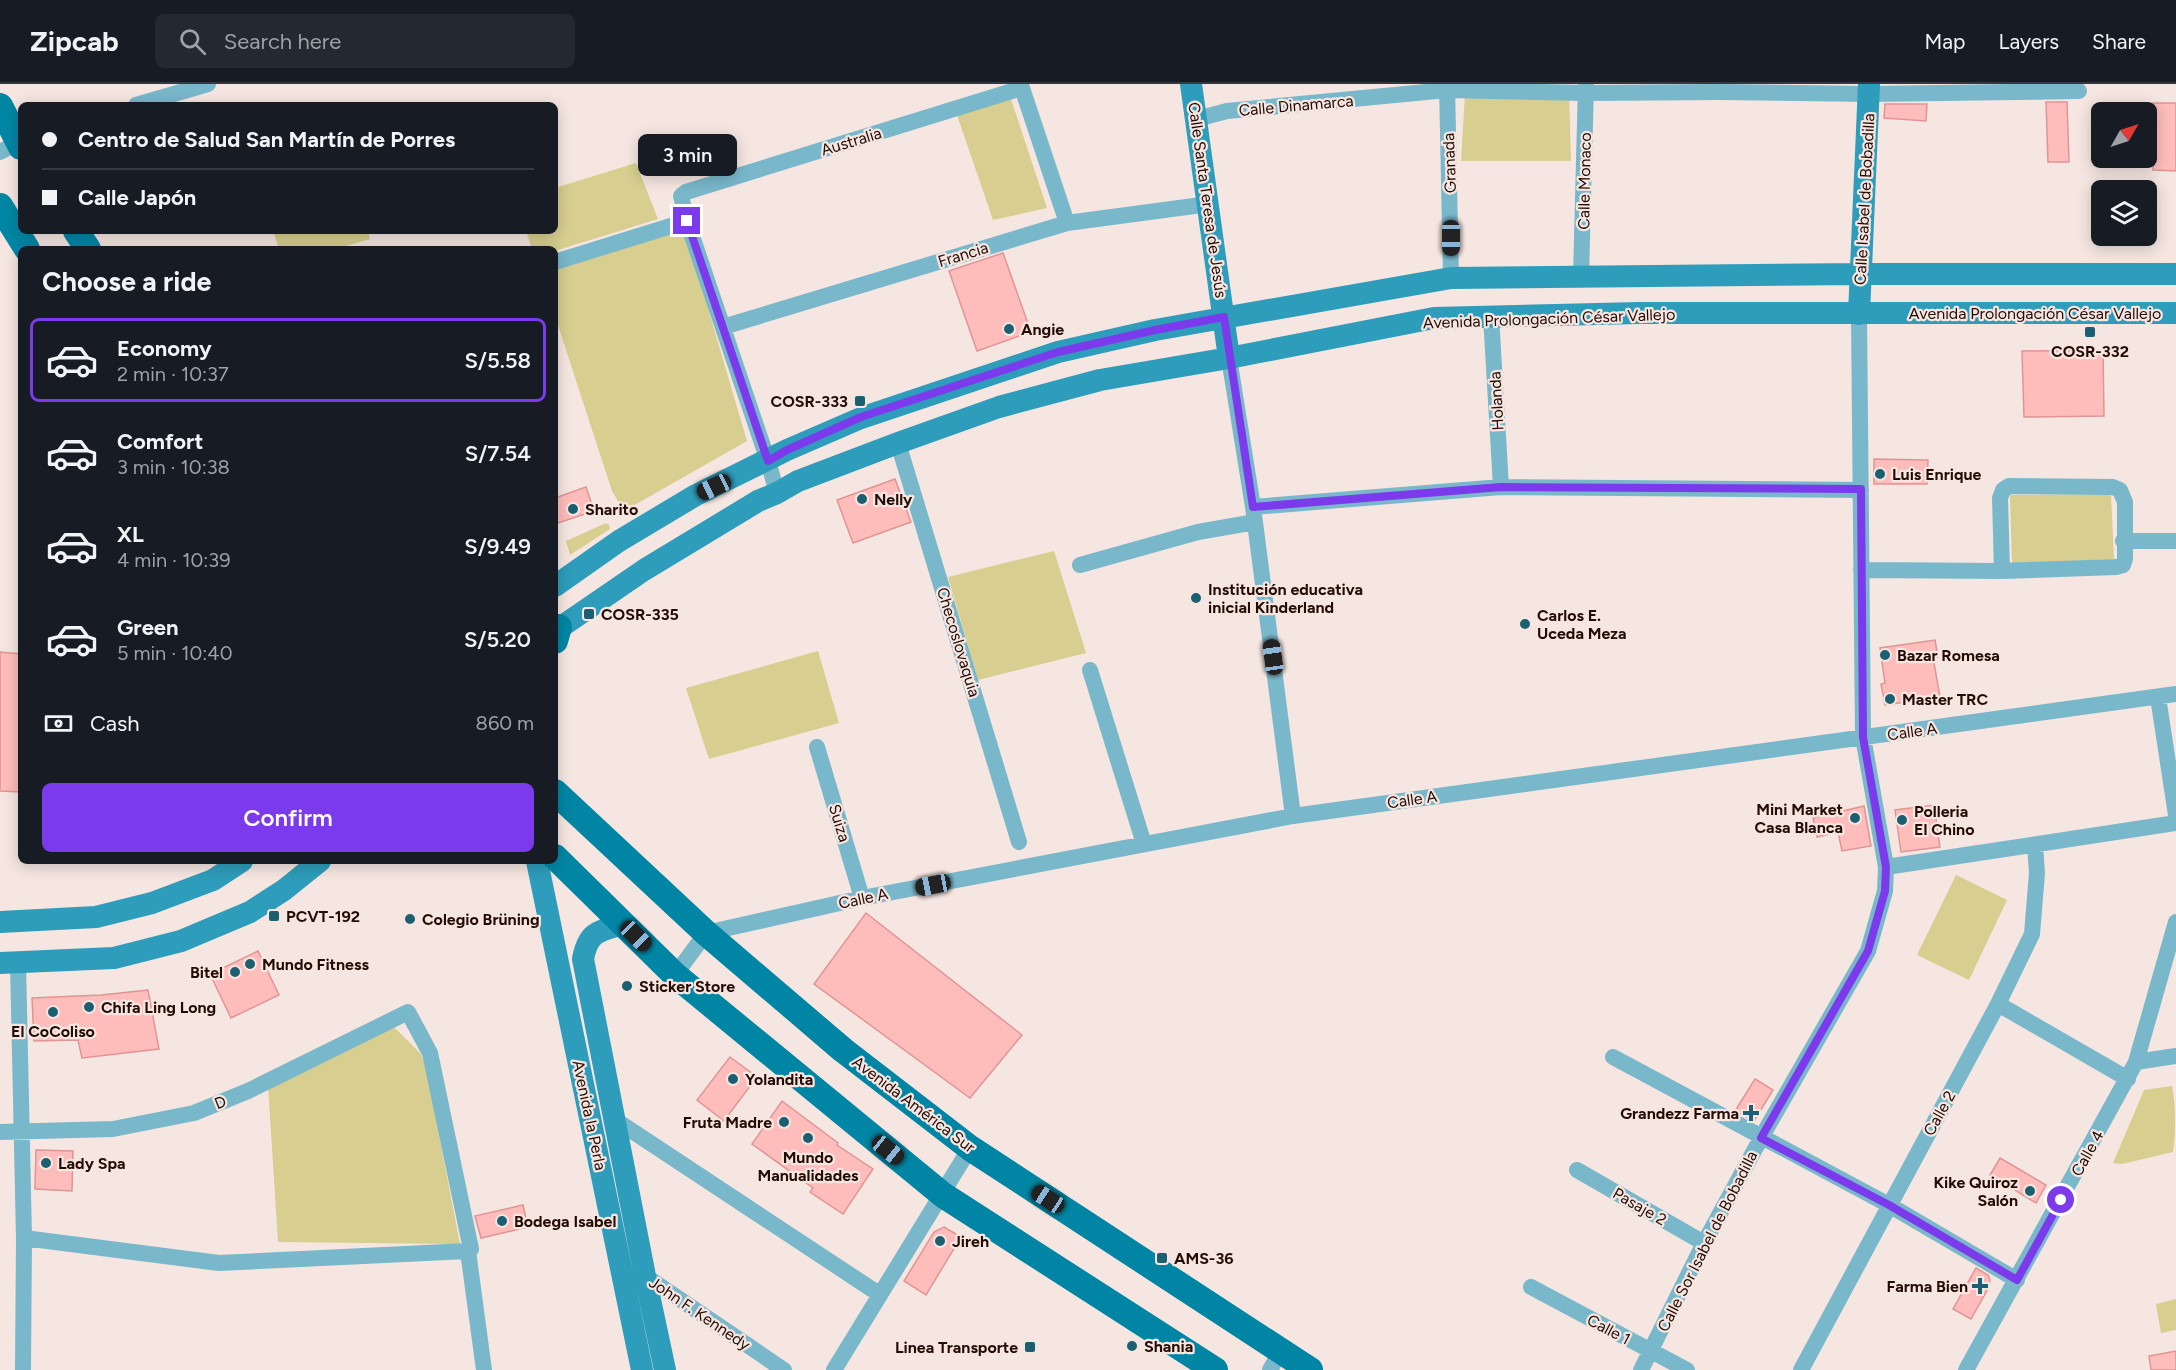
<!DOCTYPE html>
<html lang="en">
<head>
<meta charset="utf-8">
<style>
	:root { --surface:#171b24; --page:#242831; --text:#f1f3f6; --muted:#9ea1a6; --line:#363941; --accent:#7c3aed }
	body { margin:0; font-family:Figtree,sans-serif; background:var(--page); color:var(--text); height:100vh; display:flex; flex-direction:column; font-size:22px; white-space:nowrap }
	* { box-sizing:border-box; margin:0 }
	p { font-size:20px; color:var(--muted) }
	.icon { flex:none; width:33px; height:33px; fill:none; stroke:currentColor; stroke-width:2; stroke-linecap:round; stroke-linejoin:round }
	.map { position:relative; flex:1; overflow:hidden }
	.drawer { position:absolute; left:18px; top:162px; width:540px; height:618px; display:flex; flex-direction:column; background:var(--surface); border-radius:9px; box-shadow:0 3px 15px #0003 }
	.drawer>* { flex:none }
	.guide { position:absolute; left:18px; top:18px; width:540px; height:132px; border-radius:9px; box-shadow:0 3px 15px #0003; display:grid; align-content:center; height:132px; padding:0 24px; background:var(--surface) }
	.needle { width:39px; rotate:51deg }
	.controls { position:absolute; left:2091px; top:18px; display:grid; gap:12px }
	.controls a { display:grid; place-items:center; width:66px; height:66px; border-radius:9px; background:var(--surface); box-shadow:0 3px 15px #0003; font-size:30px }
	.end { position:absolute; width:27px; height:27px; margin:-14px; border:8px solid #7c3aed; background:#fff; box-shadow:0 0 0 3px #fff }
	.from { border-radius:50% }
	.bubble { position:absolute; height:42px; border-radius:9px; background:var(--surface); box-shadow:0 3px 15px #0003; font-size:20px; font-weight:600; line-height:42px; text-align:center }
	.car { position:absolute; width:18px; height:36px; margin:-18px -9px; border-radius:8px; box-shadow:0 0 4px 2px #0007; background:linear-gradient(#222 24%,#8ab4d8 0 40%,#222 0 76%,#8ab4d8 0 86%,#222 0) }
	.guide b { display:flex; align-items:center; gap:21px; height:57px; font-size:22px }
	.guide b+b { border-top:2px solid var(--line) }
	.guide i { width:15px; height:15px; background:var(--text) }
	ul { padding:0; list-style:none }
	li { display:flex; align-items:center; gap:18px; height:84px; margin:0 12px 9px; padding:0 12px; border:3px solid transparent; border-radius:9px }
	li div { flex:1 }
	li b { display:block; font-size:22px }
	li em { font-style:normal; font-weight:600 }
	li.selected { border-color:var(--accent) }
	li>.icon { width:54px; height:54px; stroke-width:1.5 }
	h2 { padding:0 24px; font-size:27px; line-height:72px }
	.pay { display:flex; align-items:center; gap:15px; height:66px; padding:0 24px; font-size:22px }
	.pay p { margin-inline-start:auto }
	.action { display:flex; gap:12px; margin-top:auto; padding:12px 24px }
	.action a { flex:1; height:69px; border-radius:9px; background:var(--accent); color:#fff; font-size:24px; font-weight:600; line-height:69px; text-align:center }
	header { display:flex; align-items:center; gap:36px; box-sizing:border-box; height:84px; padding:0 30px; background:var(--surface); border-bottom:2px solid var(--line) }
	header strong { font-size:28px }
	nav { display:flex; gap:33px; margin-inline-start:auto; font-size:21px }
	.search { width:420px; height:54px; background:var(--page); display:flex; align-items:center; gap:15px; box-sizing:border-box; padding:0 21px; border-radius:9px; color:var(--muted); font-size:22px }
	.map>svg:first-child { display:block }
	.green { fill:#d7ce8f }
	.building { fill:#febdbb; stroke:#e09594; stroke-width:1.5 }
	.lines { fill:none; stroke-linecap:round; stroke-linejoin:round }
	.street { stroke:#79b7cb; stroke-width:16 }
	.secondary { stroke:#2d9dbb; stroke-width:22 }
	.primary { stroke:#0086a4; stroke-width:26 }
	.route { stroke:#7c3aed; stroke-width:8 }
	.poi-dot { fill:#1b5f71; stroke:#f5e6e1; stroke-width:2 }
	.labels { text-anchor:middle; stroke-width:4.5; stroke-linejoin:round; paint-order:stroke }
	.street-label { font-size:16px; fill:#240c04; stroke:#f5e6e1 }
	.poi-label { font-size:16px; font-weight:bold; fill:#240c04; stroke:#f5e6e1; text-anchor:start }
</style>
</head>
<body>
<header>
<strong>Zipcab</strong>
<div class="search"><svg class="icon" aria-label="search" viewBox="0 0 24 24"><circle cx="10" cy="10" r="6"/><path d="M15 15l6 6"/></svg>Search here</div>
<nav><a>Map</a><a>Layers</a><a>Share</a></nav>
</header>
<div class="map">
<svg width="2176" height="1286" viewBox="0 0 2176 1286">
	<rect width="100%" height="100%" fill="#f5e6e1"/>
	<path class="green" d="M1569,8L1571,77H1461L1465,10Z
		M1010,12L1047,124L993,136L957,31Z
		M636,79L658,135L555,167V165H532L526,147H555V104Z
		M684,143L747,357L624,427L612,407L555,232V184Z
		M273,147H368L370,155L336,165H279Z
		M2111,410L2114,475L2012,480L2010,411Z
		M606,439L609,441L610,445L570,471L566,457Z
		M1054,467L1086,569L978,596L948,493Z
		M818,567L839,639L709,675L686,604Z
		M1956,791L2007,816L1969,896L1917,871Z
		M394,943L421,970L426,984L460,1160L278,1158L268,1001Z
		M2172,1002C2176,1022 2176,1048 2173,1068L2122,1080L2113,1079L2144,1006Z
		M2176,1215V1246L2161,1249L2156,1220Z"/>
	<path class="building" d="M2046,18H2067L2069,78H2048Z
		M2153,19H2176V87L2153,86Z
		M1885,20H1927L1926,37L1884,34Z
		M1003,169L1031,248L977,267L949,187Z
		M2103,266L2104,332L2024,333L2022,267Z
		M1874,375L1928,376L1927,400H1874Z
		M895,395L911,438L853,459L837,416Z
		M586,403L594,427L555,440V414Z
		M1935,556L1938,573H1933L1940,613L1885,621L1881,600L1885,599L1880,564Z
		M0,568L21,570V708L0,707Z
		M1934,721L1940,763L1901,768L1895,726Z
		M1864,722L1871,762L1842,767L1838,748L1817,753L1813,734Z
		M866,829L1022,951L970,1014L814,900Z
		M258,867L279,911L231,934L210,890Z
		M148,906L159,965L82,974L78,956L34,957L32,914L101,911Z
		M730,973L757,993L724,1037L697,1016Z
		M1755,995L1773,1006L1754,1037L1735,1027Z
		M782,1017L838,1059L837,1061L873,1085L843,1130L810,1108L813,1104L752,1060Z
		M36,1066L73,1067L72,1107L35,1105Z
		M2000,1074L2046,1101L2036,1119L1990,1091Z
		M523,1121L528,1143L481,1154L475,1132Z
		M944,1143L961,1153L926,1211L904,1197L934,1148Z
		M1976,1184L1988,1191L1990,1196L1989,1203L1971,1235L1953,1225Z
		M2176,1267V1286H2151L2149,1272Z"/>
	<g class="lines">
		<path class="street" d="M1447,0L1451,194
			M136,21L208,0
			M1197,35L1227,27L1447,6L1586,9L1720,8L1869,10L2079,7
			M0,68L21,57
			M555,178L687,137
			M1581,193L1586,0
			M1491,232L1501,403
			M723,243L1067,139L1209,120
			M1229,274L1253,423L1293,732
			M898,359L1019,758
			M777,409L768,377L687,137L681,112L686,108L1022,4L1067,139
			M1253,423L1501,403L1861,406
			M2123,457H2176
			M1080,481L1198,448L1255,438
			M1861,486L2002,487L2116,483L2123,481L2125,475V418L2120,406L2113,403L2009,402L2003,406L2000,414L2002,487
			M1090,586L1144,760
			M2158,613L2176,731
			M817,663L862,814
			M1886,783L2176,739
			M18,878L24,1154L23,1286
			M675,891L706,849L862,814L1293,732L2176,610
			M1998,920L2128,995
			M1613,973L1889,1121L2017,1196
			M2136,978L2176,972
			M614,1035L879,1210
			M0,1048L113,1045L194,1029L248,1007L408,928L430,969L471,1165L468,1167L484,1286
			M1577,1086L1704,1159
			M24,1154L219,1179L468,1167
			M641,1189L784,1286
			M1531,1203L1687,1286
			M834,1286L970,1064
			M1270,1286L1280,1268
			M1641,1286L1704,1159L1761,1054L1868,867L1885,807L1886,783L1863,653L1859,230
			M1801,1286L1998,920L2032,850L2037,789L2035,761
			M1966,1286L2136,978L2176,838"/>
		<path class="secondary" d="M1191,0L1229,274
			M1859,230L1869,0
			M555,502L619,457L696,411L787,366L861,334L1058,268L1155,246L1451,194L1861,190H2176
			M555,547L644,486L758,417L777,409L798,397L898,359L999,323L1100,296L1229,274L1434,234L1639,229H2176
			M537,777L642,1286
			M0,838L96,833L152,819L213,796L242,777
			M623,840C598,847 588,848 583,875L645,1192L665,1286
			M0,879L114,874L181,857L250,828L284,806L320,777"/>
		<path class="primary" d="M0,22L21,63
			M0,122L27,165
			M76,147L88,165
			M555,557L559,543
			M555,708L706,849L843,966L970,1064L1310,1286
			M555,773L675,891L943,1111L1215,1286"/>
	</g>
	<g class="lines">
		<path class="route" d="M687,137L768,377L787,366L861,333L1058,268L1155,246L1224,233L1253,423L1501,403L1861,405L1863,653L1886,783L1885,807L1868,867L1761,1054L1889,1121L2017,1196L2061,1116"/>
	</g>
	<g class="poi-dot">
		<circle cx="1009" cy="245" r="6"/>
		<rect x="2084" y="242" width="12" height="12" rx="3"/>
		<rect x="854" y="311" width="12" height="12" rx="3"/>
		<circle cx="1880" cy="390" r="6"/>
		<circle cx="862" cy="415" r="6"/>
		<circle cx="573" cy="425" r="6"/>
		<circle cx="1196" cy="514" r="6"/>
		<rect x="583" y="524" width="12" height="12" rx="3"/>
		<circle cx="1525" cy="540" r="6"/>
		<circle cx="1885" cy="571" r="6"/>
		<circle cx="1890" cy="615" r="6"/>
		<circle cx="1855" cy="734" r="6"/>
		<circle cx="1902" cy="736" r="6"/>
		<rect x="268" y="826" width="12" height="12" rx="3"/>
		<circle cx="410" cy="835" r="6"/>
		<circle cx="250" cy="880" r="6"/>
		<circle cx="235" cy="888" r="6"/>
		<circle cx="627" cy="902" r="6"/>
		<circle cx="89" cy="923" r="6"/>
		<circle cx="53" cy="928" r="6"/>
		<circle cx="733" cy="995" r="6"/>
		<path d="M1748 1020h6v6h6v6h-6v6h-6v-6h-6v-6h6z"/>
		<circle cx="784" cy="1038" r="6"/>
		<circle cx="808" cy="1054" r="6"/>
		<circle cx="46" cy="1079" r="6"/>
		<circle cx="2030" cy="1107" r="6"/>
		<circle cx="502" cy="1137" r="6"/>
		<circle cx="940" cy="1157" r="6"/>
		<rect x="1156" y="1168" width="12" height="12" rx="3"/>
		<path d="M1977 1193h6v6h6v6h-6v6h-6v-6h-6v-6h6z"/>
		<circle cx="1132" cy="1262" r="6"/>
		<rect x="1024" y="1257" width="12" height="12" rx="3"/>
	</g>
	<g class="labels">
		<g class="street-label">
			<text transform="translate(1296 21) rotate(-5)" y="6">Calle Dinamarca</text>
			<text transform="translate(851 57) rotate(-17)" y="6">Australia</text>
			<text transform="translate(1449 79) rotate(-92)" y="6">Granada</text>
			<text transform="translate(1584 97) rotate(-89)" y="6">Calle Monaco</text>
			<text transform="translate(1864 115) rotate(-87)" y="6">Calle Isabel de Bobadilla</text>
			<text transform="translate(1208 116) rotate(82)" y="6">Calle Santa Teresa de Jesús</text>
			<text transform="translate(963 170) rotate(-17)" y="6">Francia</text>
			<text x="2035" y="235">Avenida Prolongación César Vallejo</text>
			<text transform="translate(1549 234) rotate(-2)" y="6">Avenida Prolongación César Vallejo</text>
			<text transform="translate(1496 317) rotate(-93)" y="6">Holanda</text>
			<text transform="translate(959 558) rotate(73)" y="6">Checoslovaquia</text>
			<text transform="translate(1912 647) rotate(-8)" y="6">Calle A</text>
			<text transform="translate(1412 715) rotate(-8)" y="6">Calle A</text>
			<text transform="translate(840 739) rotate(73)" y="6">Suiza</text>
			<text transform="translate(863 814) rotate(-12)" y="6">Calle A</text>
			<text transform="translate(220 1018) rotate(-22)" y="6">D</text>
			<text transform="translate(914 1020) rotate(37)" y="6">Avenida América Sur</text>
			<text transform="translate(1939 1029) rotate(-61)" y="6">Calle 2</text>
			<text transform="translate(590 1031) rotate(78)" y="6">Avenida la Perla</text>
			<text transform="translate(2087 1069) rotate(-61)" y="6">Calle 4</text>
			<text transform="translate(1640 1122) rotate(30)" y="6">Pasaje 2</text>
			<text transform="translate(1707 1157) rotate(-63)" y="6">Calle Sor Isabel de Bobadilla</text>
			<text transform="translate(700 1229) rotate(34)" y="6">John F. Kennedy</text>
			<text transform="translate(1609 1245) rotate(28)" y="6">Calle 1</text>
		</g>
		<g class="poi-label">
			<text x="1021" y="251">Angie</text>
			<text x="2090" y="273" text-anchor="middle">COSR-332</text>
			<text x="848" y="323" text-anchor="end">COSR-333</text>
			<text x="1892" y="396">Luis Enrique</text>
			<text x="874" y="421">Nelly</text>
			<text x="585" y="431">Sharito</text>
			<text x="1208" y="511">Institución educativa<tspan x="1208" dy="18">inicial Kinderland</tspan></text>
			<text x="601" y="536">COSR-335</text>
			<text x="1537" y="537">Carlos E.<tspan x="1537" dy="18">Uceda Meza</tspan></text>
			<text x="1897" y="577">Bazar Romesa</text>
			<text x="1902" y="621">Master TRC</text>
			<text x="1843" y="731" text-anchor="end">Mini Market<tspan x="1843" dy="18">Casa Blanca</tspan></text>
			<text x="1914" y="733">Polleria<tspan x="1914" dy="18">El Chino</tspan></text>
			<text x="286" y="838">PCVT-192</text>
			<text x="422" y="841">Colegio Brüning</text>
			<text x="262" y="886">Mundo Fitness</text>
			<text x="223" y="894" text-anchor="end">Bitel</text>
			<text x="639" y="908">Sticker Store</text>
			<text x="101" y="929">Chifa Ling Long</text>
			<text x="53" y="953" text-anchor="middle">El CoColiso</text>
			<text x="745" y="1001">Yolandita</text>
			<text x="1739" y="1035" text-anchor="end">Grandezz Farma</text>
			<text x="772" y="1044" text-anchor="end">Fruta Madre</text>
			<text x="808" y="1079" text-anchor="middle">Mundo<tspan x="808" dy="18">Manualidades</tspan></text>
			<text x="58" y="1085">Lady Spa</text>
			<text x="2018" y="1104" text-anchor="end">Kike Quiroz<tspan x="2018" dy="18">Salón</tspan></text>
			<text x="514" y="1143">Bodega Isabel</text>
			<text x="952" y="1163">Jireh</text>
			<text x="1174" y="1180">AMS-36</text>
			<text x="1968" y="1208" text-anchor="end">Farma Bien</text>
			<text x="1144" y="1268">Shania</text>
			<text x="1018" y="1269" text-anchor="end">Linea Transporte</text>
		</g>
	</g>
</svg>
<div class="controls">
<a><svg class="needle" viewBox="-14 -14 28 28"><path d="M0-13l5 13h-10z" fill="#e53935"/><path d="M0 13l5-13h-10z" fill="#9ea1a6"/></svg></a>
<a><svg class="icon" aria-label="layers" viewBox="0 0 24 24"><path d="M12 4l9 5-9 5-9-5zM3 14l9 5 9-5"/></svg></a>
</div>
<i class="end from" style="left:2061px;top:1116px"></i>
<i class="end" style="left:687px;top:137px"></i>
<div class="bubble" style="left:638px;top:50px;width:99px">3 min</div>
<i class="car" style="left:1451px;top:154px;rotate:180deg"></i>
<i class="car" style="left:714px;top:403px;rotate:245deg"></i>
<i class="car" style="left:1273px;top:573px;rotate:352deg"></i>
<i class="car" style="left:933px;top:801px;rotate:259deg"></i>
<i class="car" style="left:636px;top:852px;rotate:135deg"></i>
<i class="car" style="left:888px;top:1066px;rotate:129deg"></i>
<i class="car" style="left:1048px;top:1115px;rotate:303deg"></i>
<div class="guide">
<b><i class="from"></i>Centro de Salud San Martín de Porres</b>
<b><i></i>Calle Japón</b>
</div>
<section class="drawer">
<h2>Choose a ride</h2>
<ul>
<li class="selected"><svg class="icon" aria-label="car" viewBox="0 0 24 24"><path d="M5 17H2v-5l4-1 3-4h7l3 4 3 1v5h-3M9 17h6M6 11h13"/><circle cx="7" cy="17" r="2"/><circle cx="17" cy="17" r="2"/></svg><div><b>Economy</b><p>2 min · 10:37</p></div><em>S/5.58</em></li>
<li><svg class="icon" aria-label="car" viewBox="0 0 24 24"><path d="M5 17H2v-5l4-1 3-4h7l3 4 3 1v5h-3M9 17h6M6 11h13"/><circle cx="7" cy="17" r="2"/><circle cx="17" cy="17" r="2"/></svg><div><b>Comfort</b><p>3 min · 10:38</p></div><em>S/7.54</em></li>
<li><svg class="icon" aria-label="car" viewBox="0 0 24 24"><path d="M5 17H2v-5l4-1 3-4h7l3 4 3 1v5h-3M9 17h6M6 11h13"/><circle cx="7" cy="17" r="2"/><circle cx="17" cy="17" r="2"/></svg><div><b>XL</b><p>4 min · 10:39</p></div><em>S/9.49</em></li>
<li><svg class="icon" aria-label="car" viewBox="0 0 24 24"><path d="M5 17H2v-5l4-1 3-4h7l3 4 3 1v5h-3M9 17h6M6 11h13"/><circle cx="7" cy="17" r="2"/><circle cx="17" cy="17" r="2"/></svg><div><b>Green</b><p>5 min · 10:40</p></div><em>S/5.20</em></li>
</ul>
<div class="pay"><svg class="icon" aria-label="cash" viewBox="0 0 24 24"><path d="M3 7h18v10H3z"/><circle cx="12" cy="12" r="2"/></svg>Cash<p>860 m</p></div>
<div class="action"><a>Confirm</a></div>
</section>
</div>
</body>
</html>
